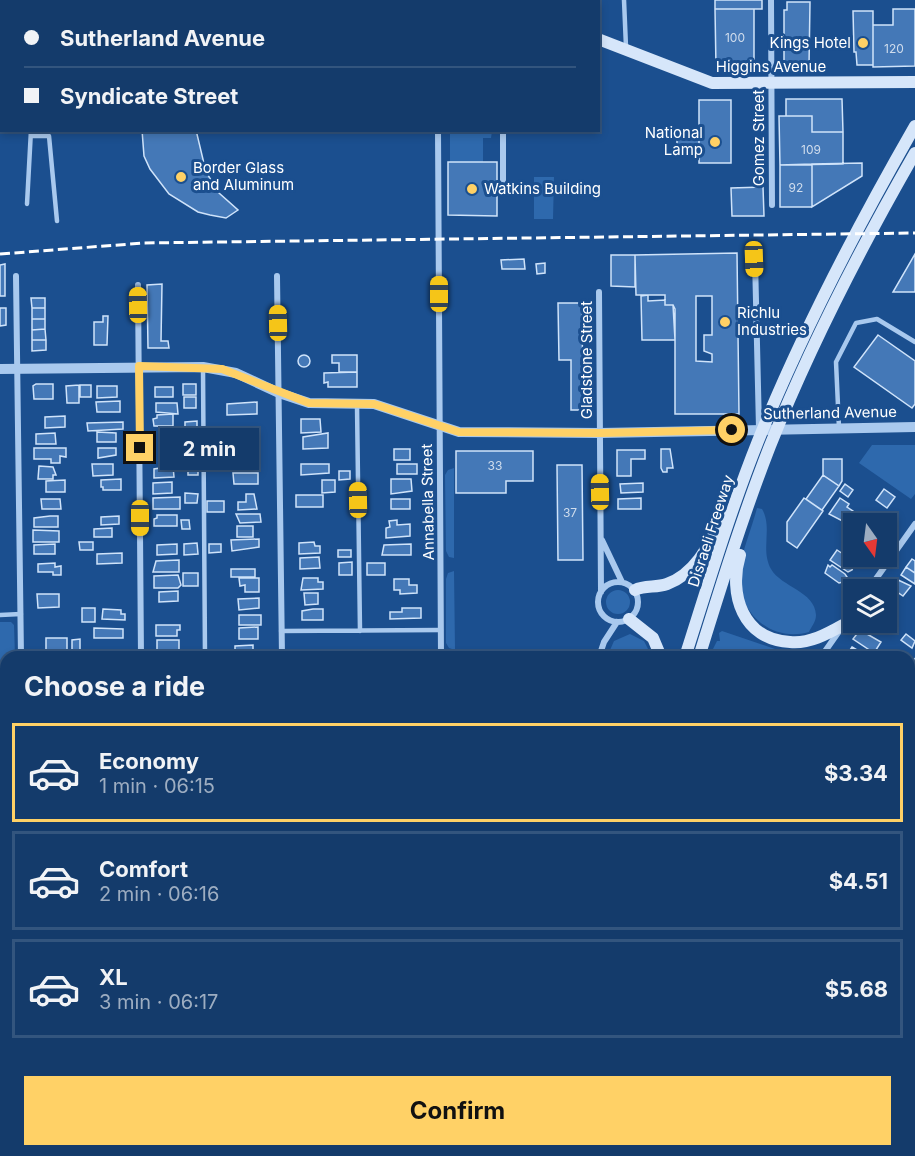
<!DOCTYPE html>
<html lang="en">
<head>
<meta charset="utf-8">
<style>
	:root { --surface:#143b6b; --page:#214673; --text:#f1f3f6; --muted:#9dadc1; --line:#33557e; --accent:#ffd166 }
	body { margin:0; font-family:Inter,sans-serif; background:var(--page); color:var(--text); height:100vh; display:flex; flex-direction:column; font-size:22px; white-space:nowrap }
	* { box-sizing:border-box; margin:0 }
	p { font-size:20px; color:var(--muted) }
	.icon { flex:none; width:33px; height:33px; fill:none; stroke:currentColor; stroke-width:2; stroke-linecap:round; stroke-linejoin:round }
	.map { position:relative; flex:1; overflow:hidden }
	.drawer { position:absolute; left:0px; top:651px; width:915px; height:506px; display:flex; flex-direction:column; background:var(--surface); border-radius:18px 18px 0 0; box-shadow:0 3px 9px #0003,0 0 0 2px var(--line) }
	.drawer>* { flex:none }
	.top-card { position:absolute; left:0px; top:0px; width:600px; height:132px; box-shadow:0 3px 9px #0003,0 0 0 2px var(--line); display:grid; align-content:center; height:132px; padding:0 24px; background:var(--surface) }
	.needle { width:39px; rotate:166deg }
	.controls { position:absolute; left:843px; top:513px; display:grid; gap:12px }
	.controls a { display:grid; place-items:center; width:54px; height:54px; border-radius:0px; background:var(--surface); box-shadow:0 3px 9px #0003,0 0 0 2px var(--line); font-size:30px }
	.end { position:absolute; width:27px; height:27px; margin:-14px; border:8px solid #ffd166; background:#111; box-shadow:0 0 0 3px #111 }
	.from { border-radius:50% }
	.bubble { position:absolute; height:42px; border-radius:0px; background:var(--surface); box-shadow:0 3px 9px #0003,0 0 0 2px var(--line); font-size:20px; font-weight:700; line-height:42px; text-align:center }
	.car { position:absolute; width:18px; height:36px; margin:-18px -9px; border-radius:8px; box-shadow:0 0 4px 2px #0007; background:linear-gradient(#f5c518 24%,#345 0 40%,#f5c518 0 76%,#345 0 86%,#f5c518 0) }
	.top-card b { display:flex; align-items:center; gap:21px; height:57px; font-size:22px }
	.top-card b+b { border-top:2px solid var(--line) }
	.top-card i { width:15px; height:15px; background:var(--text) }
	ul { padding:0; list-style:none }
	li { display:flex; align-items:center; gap:18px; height:99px; margin:0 12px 9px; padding:0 12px; border:3px solid var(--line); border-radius:0px }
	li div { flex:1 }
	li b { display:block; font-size:22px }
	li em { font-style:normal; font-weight:700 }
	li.current { border-color:var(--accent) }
	li>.icon { width:54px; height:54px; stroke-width:1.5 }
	h2 { padding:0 24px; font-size:27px; line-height:72px }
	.button { display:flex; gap:12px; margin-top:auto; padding:12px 24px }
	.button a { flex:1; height:69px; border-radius:0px; background:var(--accent); color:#111; font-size:24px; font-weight:700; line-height:69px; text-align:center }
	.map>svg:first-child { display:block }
	.green { fill:#2e69ad }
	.water { fill:#3c6290; stroke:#9cc4f0; stroke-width:1.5 }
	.building { fill:#4478b7; stroke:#cfe3fa; stroke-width:1.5; fill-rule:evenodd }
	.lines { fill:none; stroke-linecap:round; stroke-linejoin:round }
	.service { stroke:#a9c9ee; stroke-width:4.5 }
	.minor { stroke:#a9c9ee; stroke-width:6 }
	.tertiary { stroke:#a9c9ee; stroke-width:10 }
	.secondary { stroke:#d6e6fa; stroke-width:12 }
	.rail { stroke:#fff; stroke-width:3; stroke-dasharray:10 4.5; stroke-linecap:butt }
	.route { stroke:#ffd166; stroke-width:8 }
	.poi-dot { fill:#ffd166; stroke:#1b4f8f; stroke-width:2 }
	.labels { text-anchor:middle; stroke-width:6; stroke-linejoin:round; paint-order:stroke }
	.number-label { font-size:12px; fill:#d0dded }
	.poi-label { font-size:15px; fill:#fff; stroke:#1b4f8f; text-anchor:start }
	.street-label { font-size:15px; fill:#fff; stroke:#1b4f8f }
</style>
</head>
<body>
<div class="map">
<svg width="915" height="1156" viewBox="0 0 915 1156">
	<rect width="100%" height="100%" fill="#1b4f8f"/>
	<path class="green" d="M450,131H492L491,138H483V164H450Z
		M534,177H554L553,219H534Z
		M872,445H915V494L911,499L859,463Z
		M454,468V558L449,557L446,551L445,475L448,470Z
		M757,508L762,509C773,528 760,549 771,569C781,587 815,591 816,615C816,622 811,627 809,632C770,643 735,611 740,570C742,550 752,528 757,508Z
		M454,571L455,649V650L449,648L446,643V579L448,573Z
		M606 602a12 12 0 1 1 24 0a12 12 0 1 1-24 0Z
		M0,622H11L14,625L15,657H6V667L0,664Z
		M722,631L775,649L790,657H709L717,641H720L719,633Z
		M630,634L644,641L652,657H607L614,641Z
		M0,984L6,987V1114L0,1111Z
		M374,1150L386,1156H229L217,1151Z"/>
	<path class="water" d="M0,728L6,730V987L0,984Z
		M909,1127L915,1130V1156H386L374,1151L909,1150Z"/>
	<path class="building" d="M0,0H50V2H2L0,13Z
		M515,0H560V2H515Z
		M715,0H762V9H715Z
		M787,2H810L809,66H784V10H787Z
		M715,9H754V66L716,67Z
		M893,9H915V66L873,67V25H893Z
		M853,11H873V65H857L856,52H854Z
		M786,99H842L843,132H812V116H786Z
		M699,100H731V163H699Z
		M779,116H812V132H843V164L780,165Z
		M677,129H699V155H677Z
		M142,130H196L206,172L219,193L238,210L226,218L210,215L198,212L169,194L150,169L144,156Z
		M448,162H497V216L448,215Z
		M862,163V176L812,207V164Z
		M812,164V207H780V165Z
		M763,187L764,216H732L731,188Z
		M737,253L739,414H675V309L673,305H665V295H636L635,255ZM696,296H712V335H704V351L712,354V362L696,361Z
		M915,254V292H893Z
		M611,255H635V287L611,286Z
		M524,259L525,269H502L501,260Z
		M545,263V273L537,274L536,264Z
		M5,264V296H0V265Z
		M162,284L161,341H168L169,348H148L147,285Z
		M648,295V301L665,300V305H673L675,340H642L641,296Z
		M31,298H45V308H32Z
		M558,303H582L583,410H571V360H559Z
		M0,308H6V325L0,326Z
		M32,308H45V319H32Z
		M103,316H108L107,345H94V322H103Z
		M32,319H45V329L32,330Z
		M45,329L46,340H32V330Z
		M878,335L915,361V404L912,408L854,367Z
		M32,340H46V350L32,351Z
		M298 361a6 6 0 1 1 12 0a6 6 0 1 1-12 0Z
		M332,355H357V372H339V363H332Z
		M357,372V387H328V382L324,383V373Z
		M36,384H53V399H34L33,386Z
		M183,384H196V395H183Z
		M79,385V403H67L66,386Z
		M80,385H91V397H80Z
		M97,386H117V397L97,398Z
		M155,387H173V397H155Z
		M184,397H196V408H184Z
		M120,401V412H97L96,402Z
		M257,402V414L227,415V404Z
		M156,403H177L178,414L156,412Z
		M173,414V426H154L153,419L157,418V415Z
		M65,416V427L45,428V417Z
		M301,419H320L321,432L301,433Z
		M197,421V427H185V422Z
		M123,422V429L88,431L87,423Z
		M97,432L116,433V442H97Z
		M185,432V444L166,445L165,433Z
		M55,433L56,444H36V434Z
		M259,433V441H233V434Z
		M328,433V448L303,449V437Z
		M207,441H218L219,453H207Z
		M259,445L260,453L234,454V446Z
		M34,448H66V457L60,456V463H51V459H34Z
		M98,448H116V455L98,458Z
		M394,449H410V460H394Z
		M661,449H670L673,468H667V472H663L661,468Z
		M617,450H645V459H631V476H617Z
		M456,451H533V481H506V493H456Z
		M241,458H256V466H227V460H241Z
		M823,459H842V481L839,486L823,475Z
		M92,464H113V475L93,476Z
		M301,464H329V473L301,475Z
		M397,464H417V474H397Z
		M557,465H582L583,560H558Z
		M39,466L53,467L56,475H53V479H38Z
		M173,466L174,477L154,478V469Z
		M188,466H198V475H188Z
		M339,471H350V479L339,480Z
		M233,473H258V484H234Z
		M823,475L839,486L822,510L806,499Z
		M121,479V490H103V487H101V480Z
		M391,479H411L412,491L391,494Z
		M65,480V492H46V481Z
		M322,480H335V492L322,493Z
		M172,482V493L153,494V483Z
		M643,483V492L621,493L620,484Z
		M845,484L853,490L848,497L840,491Z
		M884,489L895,497L887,508L876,500Z
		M185,493L198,494L197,503H185Z
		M246,494H254L257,509L238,510V502H246Z
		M296,495H323V507H296Z
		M180,497V509H153V498Z
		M641,498V509H618V499Z
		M804,498L823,511L797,548L787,541V522Z
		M840,498L849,504L847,507L872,524H854V527L829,514Z
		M41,499H60L61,509H42Z
		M391,499H410V509H391Z
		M207,501H224V512H207Z
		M236,514H260L261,522L240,523Z
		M157,515H177V526H154V519L157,518Z
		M50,516H58V527H34V518Z
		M119,516V524L101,525V517Z
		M181,520H189L190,529H182Z
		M397,520V525L410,524V536L386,538V528L390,527L389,521Z
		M237,526H253V537H237Z
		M112,528V537H94V529Z
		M33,530L59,531V542H33Z
		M259,539V547L232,551L231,540Z
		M849,539L854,542V556L842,549L845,541Z
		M79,542H93V550H80Z
		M314,542L315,546H320V553L299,554V543Z
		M197,543L198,554L184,555V544Z
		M55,544V554H34V545Z
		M177,544V554L157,555V545Z
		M209,544H221V552L209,553Z
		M411,544V555H382L384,545Z
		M338,550H351V557H338Z
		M837,550L855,562L852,570L848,572L830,560Z
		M122,553V563L97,564V554Z
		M319,557L320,568L300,569V558Z
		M912,559L915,561V573L906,567Z
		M179,560V572H153L156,561Z
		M352,562V575H339V563Z
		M55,563V567L61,566V575H53V572H38V564Z
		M367,563H385V575H367Z
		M828,565L830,567L832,565L845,574L847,577L843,582L839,583L825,573Z
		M906,567L915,573V584L901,575Z
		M231,569H255V577H231Z
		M183,573H198V586H183Z
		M178,575L181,585L178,588H154V576Z
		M239,578H259V592H245V585L240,586Z
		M303,578H318V582H323V589L301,590Z
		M394,579H409V585H417V593L400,594V590H394Z
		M896,579L911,586L903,596L890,587Z
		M178,591V601L159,602V592Z
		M304,593H318V604L305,605Z
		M37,594H59V607L38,608Z
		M259,598V608L239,610L238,599Z
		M886,606L898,614L894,621L886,617Z
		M82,608H95V622H82Z
		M402,608H421V618L390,619V612H402Z
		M103,609L121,610V614H125V620L102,619Z
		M313,609H323V620H302V611Z
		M239,615H261V625H239Z
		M886,619L893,624L888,631L876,622H886Z
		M156,625H180V630H177V636H156Z
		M258,627V639H239V628Z
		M94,628L123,629V638H94Z
		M860,630L881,642L874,653L853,639Z
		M906,634L915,641L912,648L901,640Z
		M46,638H67V653L46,654Z
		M80,639V652H72V640Z
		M157,640H179V650H157Z
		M253,645V656L235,657V646Z
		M852,647L867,656L866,657L846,656Z
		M371,650H387V657H371Z
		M909,745L915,749L913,762L909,759Z
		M909,861L915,866V879L909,875Z
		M127,1150H143L140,1156H128L125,1154Z
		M151,1150H166L167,1151L164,1156H148Z"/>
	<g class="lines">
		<path class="service" d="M624,0L626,47
			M0,63H2
			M31,136H49L57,221
			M27,204L31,130
			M203,369L205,657
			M357,405L360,631
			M839,428L836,362L856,323L877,319L915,342
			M0,615L21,614
			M281,631L441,630
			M909,669L915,660
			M909,942L915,934"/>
		<path class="minor" d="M501,0V2
			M771,0L772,205
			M441,2V0
			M438,130L441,657
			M503,130V191
			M755,259L759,429
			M16,276L21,657
			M277,276L282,657
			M138,285L141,657
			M599,292L601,592
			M602,540L622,582
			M598 602a20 20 0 1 1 40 0a20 20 0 1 1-40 0Z
			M868,590L915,524
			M599,657L604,642L617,622
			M821,657L854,610
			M0,668L6,670
			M909,805L915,797
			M909,1048L915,1039
			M909,1065L915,1068"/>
		<path class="tertiary" d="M0,369L203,367L236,373L279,393L309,403L374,404L459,432L600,433L915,427"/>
		<path class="secondary" d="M0,29H2
			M598,39L712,83L915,82
			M740,555C728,594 743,640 790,642C809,644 827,634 843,625
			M635,590C645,585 656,588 667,584C698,573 711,540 725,513
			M629,619L653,638L661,657
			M685,657C708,585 730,511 758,441C802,332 857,227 915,126
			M699,657C721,586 743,515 770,446C810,346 861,247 915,153
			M0,1122L6,1125
			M56,1150L66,1156
			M464,1156L468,1150
			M481,1156L485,1150"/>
		<path class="rail" d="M0,254L144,243L915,233"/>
	</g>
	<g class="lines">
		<path class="route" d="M140,448L139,366L222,369L309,403L374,404L459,432L600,433L732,430"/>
	</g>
	<g class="poi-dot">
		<circle cx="863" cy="43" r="6"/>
		<circle cx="715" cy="142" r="6"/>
		<circle cx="181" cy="177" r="6"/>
		<circle cx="472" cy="189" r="6"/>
		<circle cx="725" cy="322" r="6"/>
	</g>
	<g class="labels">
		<g class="number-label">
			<text x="735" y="42">100</text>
			<text x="894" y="53">120</text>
			<text x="811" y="154">109</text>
			<text x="796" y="192">92</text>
			<text x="495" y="470">33</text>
			<text x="570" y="517">37</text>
		</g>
		<g class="poi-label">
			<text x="851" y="48" text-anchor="end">Kings Hotel</text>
			<text x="703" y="138" text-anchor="end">National<tspan x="703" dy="17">Lamp</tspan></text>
			<text x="193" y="173">Border Glass<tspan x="193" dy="17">and Aluminum</tspan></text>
			<text x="484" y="194">Watkins Building</text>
			<text x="737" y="318">Richlu<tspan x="737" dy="17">Industries</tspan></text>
		</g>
		<g class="street-label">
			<text x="771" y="72">Higgins Avenue</text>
			<text transform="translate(759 138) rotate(-90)" y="5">Gomez Street</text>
			<text transform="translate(587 360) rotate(-90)" y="5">Gladstone Street</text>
			<text transform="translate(830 413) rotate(-1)" y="5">Sutherland Avenue</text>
			<text transform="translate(428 502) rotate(-91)" y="5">Annabella Street</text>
			<text transform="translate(711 531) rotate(-72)" y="5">Disraeli Freeway</text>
		</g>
	</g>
</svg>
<div class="controls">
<a><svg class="needle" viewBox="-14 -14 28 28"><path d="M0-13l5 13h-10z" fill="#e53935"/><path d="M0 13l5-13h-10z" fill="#9dadc1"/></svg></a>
<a><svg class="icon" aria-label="layers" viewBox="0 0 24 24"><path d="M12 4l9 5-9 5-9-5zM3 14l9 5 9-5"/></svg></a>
</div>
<i class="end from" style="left:732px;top:430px"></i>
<i class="end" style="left:140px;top:448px"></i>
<div class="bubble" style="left:160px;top:428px;width:99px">2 min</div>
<i class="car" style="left:754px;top:259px;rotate:178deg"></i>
<i class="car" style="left:439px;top:294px;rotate:0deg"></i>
<i class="car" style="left:138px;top:305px;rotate:359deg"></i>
<i class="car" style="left:278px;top:323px;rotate:359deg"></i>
<i class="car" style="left:600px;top:492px;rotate:359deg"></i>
<i class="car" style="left:358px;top:500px;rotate:359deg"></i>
<i class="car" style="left:140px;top:518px;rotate:180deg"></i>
<div class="top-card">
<b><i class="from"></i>Sutherland Avenue</b>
<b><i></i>Syndicate Street</b>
</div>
<section class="drawer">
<h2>Choose a ride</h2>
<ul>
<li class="current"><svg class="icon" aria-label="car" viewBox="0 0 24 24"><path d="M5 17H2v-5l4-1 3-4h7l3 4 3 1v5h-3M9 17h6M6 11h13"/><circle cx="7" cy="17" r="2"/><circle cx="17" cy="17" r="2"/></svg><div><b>Economy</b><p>1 min · 06:15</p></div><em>$3.34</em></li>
<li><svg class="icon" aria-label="car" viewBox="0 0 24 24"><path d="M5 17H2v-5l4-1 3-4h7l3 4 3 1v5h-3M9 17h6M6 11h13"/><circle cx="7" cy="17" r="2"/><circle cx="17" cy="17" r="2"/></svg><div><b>Comfort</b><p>2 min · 06:16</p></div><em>$4.51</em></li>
<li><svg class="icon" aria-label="car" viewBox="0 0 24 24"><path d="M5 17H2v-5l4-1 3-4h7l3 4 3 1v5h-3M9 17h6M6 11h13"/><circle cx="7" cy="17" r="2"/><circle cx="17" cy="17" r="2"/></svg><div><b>XL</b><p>3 min · 06:17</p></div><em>$5.68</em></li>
</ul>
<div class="button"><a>Confirm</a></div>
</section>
</div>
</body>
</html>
